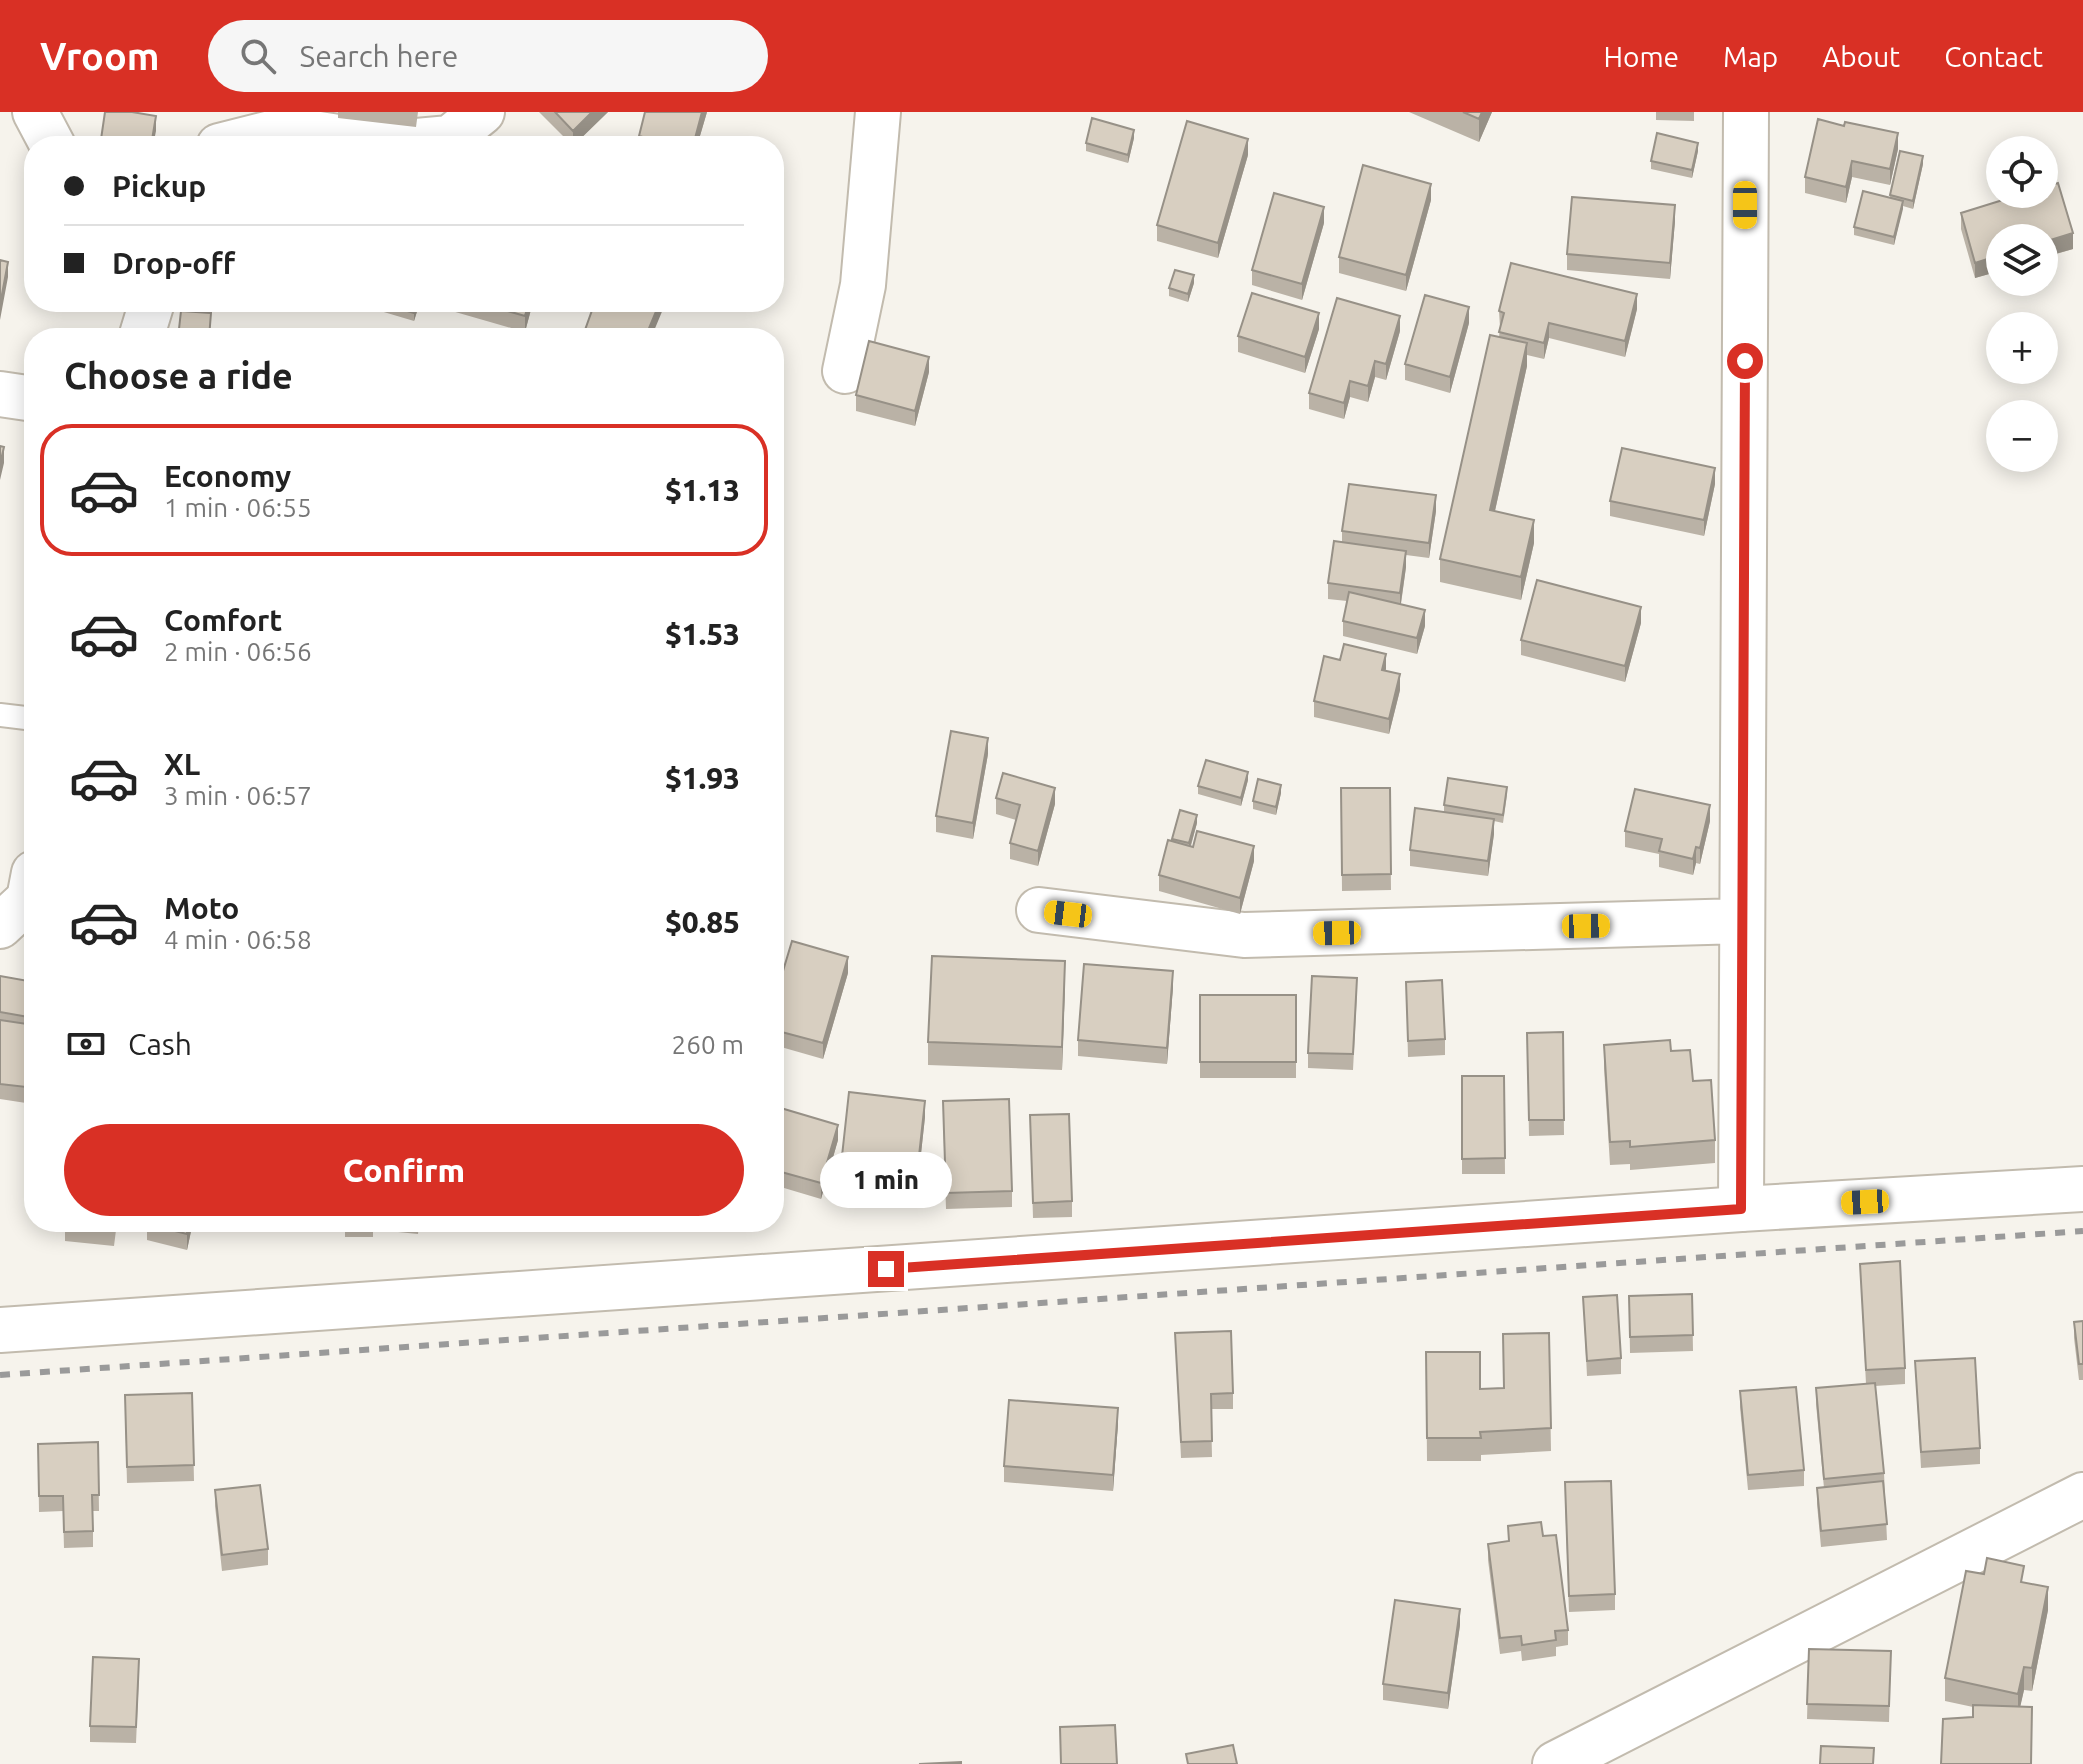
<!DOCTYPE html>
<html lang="en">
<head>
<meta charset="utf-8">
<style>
	:root { --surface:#fff; --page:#f6f6f6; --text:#222; --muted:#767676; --line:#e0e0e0; --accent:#d93025 }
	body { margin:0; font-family:Ubuntu,sans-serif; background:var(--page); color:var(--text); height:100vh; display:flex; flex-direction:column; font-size:30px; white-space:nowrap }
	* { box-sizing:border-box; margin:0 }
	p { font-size:26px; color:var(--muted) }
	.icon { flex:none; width:44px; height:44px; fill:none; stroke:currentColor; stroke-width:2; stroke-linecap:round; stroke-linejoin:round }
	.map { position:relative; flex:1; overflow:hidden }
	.panel { position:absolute; left:24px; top:216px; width:760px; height:904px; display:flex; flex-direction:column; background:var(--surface); border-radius:32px; box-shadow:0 4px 20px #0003 }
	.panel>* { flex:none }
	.top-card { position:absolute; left:24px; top:24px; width:760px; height:176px; border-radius:32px; box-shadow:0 4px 20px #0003; display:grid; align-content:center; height:176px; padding:0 40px; background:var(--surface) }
	.buttons { position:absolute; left:1986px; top:24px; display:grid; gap:16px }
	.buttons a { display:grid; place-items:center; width:72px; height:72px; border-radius:50%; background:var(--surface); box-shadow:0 4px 20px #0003; font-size:40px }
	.end { position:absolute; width:36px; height:36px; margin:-18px; border:10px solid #d93025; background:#fff; box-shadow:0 0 0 4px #fff }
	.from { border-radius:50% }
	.bubble { position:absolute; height:56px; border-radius:28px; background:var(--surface); box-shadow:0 4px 20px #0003; font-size:26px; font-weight:800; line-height:56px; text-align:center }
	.car { position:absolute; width:24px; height:48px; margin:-24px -12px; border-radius:10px; box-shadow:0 0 6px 2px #0007; background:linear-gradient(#f5c518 24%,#345 0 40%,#f5c518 0 76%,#345 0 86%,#f5c518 0) }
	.top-card b { display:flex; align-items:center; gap:28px; height:76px; font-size:30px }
	.top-card b+b { border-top:2px solid var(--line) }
	.top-card i { width:20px; height:20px; background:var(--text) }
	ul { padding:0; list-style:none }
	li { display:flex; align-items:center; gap:24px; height:132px; margin:0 16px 12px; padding:0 24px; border:4px solid transparent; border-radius:32px }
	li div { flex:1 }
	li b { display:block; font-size:30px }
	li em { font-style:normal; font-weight:800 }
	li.selected { border-color:var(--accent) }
	li>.icon { width:72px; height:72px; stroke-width:1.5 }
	h2 { padding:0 40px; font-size:36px; line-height:96px }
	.pay { display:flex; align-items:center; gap:20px; height:88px; padding:0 40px; font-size:30px }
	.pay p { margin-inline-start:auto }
	.primary-button { display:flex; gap:16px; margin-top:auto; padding:16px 40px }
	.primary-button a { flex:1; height:92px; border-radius:48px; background:var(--accent); color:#fff; font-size:32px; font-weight:800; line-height:92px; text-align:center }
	header { display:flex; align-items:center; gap:48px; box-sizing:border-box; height:112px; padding:0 40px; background:var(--accent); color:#fff }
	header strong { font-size:38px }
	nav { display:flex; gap:44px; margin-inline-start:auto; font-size:28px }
	.search { width:560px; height:72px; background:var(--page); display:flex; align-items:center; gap:20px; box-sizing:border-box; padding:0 28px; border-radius:44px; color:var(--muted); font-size:30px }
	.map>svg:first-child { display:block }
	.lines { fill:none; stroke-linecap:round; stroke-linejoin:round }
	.service-casing { stroke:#c2bbae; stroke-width:26 }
	.minor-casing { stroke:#c2bbae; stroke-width:48 }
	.tertiary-casing { stroke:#c2bbae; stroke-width:48 }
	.service { stroke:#fff; stroke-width:22 }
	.minor { stroke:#fff; stroke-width:44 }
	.tertiary { stroke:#fff; stroke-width:44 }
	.rail { stroke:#9a9a9a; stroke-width:6; stroke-dasharray:10 10; stroke-linecap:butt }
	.wall { fill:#bab2a6 }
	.shaded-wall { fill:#979187 }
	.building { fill:#d8cfc1; stroke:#979187; stroke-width:2 }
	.route { stroke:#d93025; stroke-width:10 }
</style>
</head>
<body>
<header>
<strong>Vroom</strong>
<div class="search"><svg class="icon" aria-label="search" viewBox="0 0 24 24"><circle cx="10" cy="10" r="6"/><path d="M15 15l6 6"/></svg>Search here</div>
<nav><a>Home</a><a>Map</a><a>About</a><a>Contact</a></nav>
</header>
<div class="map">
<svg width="2083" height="1652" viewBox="0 0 2083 1652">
	<rect width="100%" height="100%" fill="#f6f3ec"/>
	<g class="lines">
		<defs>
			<path id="service" d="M0,603L34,607"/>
			<path id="minor" d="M35,0L53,34
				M219,34L287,17L383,32L450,26L482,0
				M141,226L152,190
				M845,259L863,173L878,0
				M0,282L34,287
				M1039,798L1244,823L1742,809
				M0,814L29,787L34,761
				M1741,1097L1746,0
				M1555,1652L2083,1383"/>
			<path id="tertiary" d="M0,1218L1741,1097L2083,1077"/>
		</defs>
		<use href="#service" class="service-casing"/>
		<use href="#minor" class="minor-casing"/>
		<use href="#tertiary" class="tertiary-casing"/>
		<use href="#service" class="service"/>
		<use href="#minor" class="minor"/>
		<use href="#tertiary" class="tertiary"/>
		<path class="rail" d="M0,1263L2083,1119"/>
	</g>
	<path class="wall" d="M338,0H418L416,15L338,6Z
		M539,0H608L573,34Z
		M645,0H707L697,34H639V24Z
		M1409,0H1492L1479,30Z
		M1656,0H1694V9L1656,8Z
		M1844,14L1898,37L1890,73L1852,65L1846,91L1805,81V65Z
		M1134,26L1128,51L1086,39V31Z
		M1698,39L1692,66L1651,57V49Z
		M1248,43L1218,146L1157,129V113Z
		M1923,52L1913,97L1903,94L1894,133L1854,123V115L1890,85V83Z
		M1431,88L1406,179L1339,161V145Z
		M1961,101L2073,137L1975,166L1961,117Z
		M1675,109L1670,167L1567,158V142Z
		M1324,111L1302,188L1252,173V158Z
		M1194,171L1188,190L1169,184V176Z
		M377,190H420L414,209L377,198Z
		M438,190H533L525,220L438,195Z
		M1637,197L1625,245L1549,226L1544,247L1527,243V254L1495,399L1534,431L1521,488L1440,470V447L1499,225L1500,215L1499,199Z
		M1469,211L1450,281L1405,268V252Z
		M1319,217L1305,261L1238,240V224Z
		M585,218L651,226H585Z
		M1400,219L1386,268L1375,265L1368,290L1350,285L1344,307L1309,297V281Z
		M929,260L915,314L856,299V283Z
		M1715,372L1704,424L1610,404V389Z
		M1436,399L1429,446L1406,443V455L1401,492L1425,514L1417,542L1343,524V509L1347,489L1328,487V471L1342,430V419Z
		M1641,511L1625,570L1521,543V528Z
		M1386,559L1400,578L1389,622L1314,605V589Z
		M988,642L973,727L936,720V704Z
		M1248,668L1241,694L1198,682V674Z
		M1341,676H1390L1391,778L1342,779Z
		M1281,681L1276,703L1253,697V689Z
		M1507,683L1503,711L1494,709V722L1488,764L1410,754V738L1444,700V693Z
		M996,686L1055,692L1038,754L1010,747V731L1016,708L996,702Z
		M1710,709L1700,752L1696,751L1693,763L1659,755V742L1625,735V719Z
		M1197,711L1191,734L1254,749L1240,802L1159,779V763L1172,727Z
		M848,861L823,947L774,933V889Z
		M0,864L34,870V935L26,991L0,987Z
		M1406,870L1445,927V943L1408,945Z
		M1065,872L1062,958L928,953V930Z
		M1173,875L1167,952L1078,944V928Z
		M1357,881L1353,958L1308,956V941Z
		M1200,883H1296V966H1200Z
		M1563,920L1564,1023L1529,1024L1527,921Z
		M1604,933L1671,939L1693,969L1715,1028V1051L1630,1058V1052L1610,1053L1604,956Z
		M1462,964H1504L1505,1062H1462Z
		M774,994L838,1028L821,1087L774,1073Z
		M1030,1003L1072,1089V1105L1033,1106Z
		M925,1005L918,1069L842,1060V1044Z
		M943,1005L1012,1079V1095L946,1097Z
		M65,1110H117L114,1134L65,1129Z
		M147,1110H193L187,1138L147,1128Z
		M345,1110H373V1125H345Z
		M378,1110H419L418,1122L378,1118Z
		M1860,1152L1905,1256V1272L1875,1274L1884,1361L1887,1428L1821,1435L1817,1392V1376H1824L1816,1292V1276L1866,1272Z
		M1692,1182L1693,1239L1630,1241L1629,1184Z
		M1583,1185L1621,1246V1262L1587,1264Z
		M2083,1209V1268H2079L2074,1226V1210Z
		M1175,1221L1233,1281V1297H1211L1212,1345L1181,1346Z
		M1549,1221L1551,1339L1481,1343V1349H1427L1426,1240L1480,1277L1504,1276Z
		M1915,1249L1980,1336V1352L1921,1356Z
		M1740,1279L1804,1358V1374L1748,1378L1740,1295Z
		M192,1281L194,1369L127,1371L125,1299Z
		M1118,1312L1113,1379L1004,1370V1354Z
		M98,1330L99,1399H93V1435L64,1436L63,1399L39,1400L38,1332Z
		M215,1378L268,1437V1453L222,1459L215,1394Z
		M1565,1386L1615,1482V1498L1569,1500Z
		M1508,1414L1543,1424L1568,1518V1533L1556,1535V1544L1522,1549L1521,1539L1500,1542L1488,1448V1432L1508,1429Z
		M2024,1471L2048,1498L2032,1579L2024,1578L2020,1594L1973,1605V1595L1945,1589V1566Z
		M1460,1513L1448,1597L1383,1588V1572Z
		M1809,1537L1891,1539L1889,1610L1807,1607Z
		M139,1563L136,1631L90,1630V1614Z"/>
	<path class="shaded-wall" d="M592,0H608L573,34V19Z
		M702,0H707L697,34H693Z
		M1482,0H1492L1479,30V7Z
		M156,4V19L153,34H151Z
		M1134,18V26L1128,51V43Z
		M1898,21V37L1890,73V57Z
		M1248,27V43L1218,146V131Z
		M1698,31V39L1692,66V58Z
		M1923,44V52L1913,97V89Z
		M1852,49V65L1846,91V75Z
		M1431,72V88L1406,179V163Z
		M1903,89V97L1894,133V125Z
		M1675,93V109L1670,167V151Z
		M1324,95V111L1302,188V172Z
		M2073,121V137L2044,145V130Z
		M2000,143V159L1975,166V151Z
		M8,150V165L0,208V193Z
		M1194,163V171L1188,190V182Z
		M1637,182V197L1625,245V229Z
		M417,190H420L414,209V201Z
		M529,190H533L525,220V204Z
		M660,190H666L651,226H645Z
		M1469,195V211L1450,281V265Z
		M1319,201V217L1305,261V245Z
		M1400,204V219L1386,268V252Z
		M1549,211V226L1544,247V231Z
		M1527,231V254L1490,421V398Z
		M929,245V260L915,314V299Z
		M1375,249V265L1368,290V274Z
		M1350,269V285L1344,307V291Z
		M4,335V351L0,368V352Z
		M1715,356V372L1704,424V408Z
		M1436,383V399L1429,446V431Z
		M1534,408V431L1521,488V465Z
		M1406,439V455L1400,497V481Z
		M1641,495V511L1625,570V554Z
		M1425,498V514L1417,542V526Z
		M1386,542V557L1382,573V558Z
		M1400,562V578L1389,622V607Z
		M988,626V642L973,727V711Z
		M1248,660V668L1241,694V686Z
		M1281,673V681L1276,703V695Z
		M1055,676V692L1038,754V739Z
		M1710,693V709L1700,752V736Z
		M1197,703V711L1189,739V731Z
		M1494,707V722L1488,764V749Z
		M1254,734V749L1240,802V786Z
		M1696,735V751L1693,763V747Z
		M848,845V861L823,947V931Z
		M1065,849V872L1062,958V935Z
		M1173,859V875L1167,952V936Z
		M34,920V935L26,991V975Z
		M925,989V1005L918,1069V1053Z
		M838,1013V1028L821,1087V1071Z
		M189,1110H193L187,1138V1122Z
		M1118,1296V1312L1113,1379V1363Z
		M2048,1475V1498L2032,1579V1556Z
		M1460,1497V1513L1448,1597V1581Z
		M2024,1555V1578L2018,1605V1582Z"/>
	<path class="building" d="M105,0H132L156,4L151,34H100Z
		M555,0H592L573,19Z
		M645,0H702L693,34H676L639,24Z
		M1463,0H1482L1479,7Z
		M1092,6L1134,18L1128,43L1086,31Z
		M1818,7L1844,14L1845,10L1898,21L1890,57L1852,49L1846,75L1805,65Z
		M1187,9L1248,27L1218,131L1157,113Z
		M1657,21L1698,31L1692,58L1651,49Z
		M1900,39L1923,44L1913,89L1890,83Z
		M1363,53L1431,72L1406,163L1339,145Z
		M2058,71L2073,121L2044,130V126H2000V143L1975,151L1961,101L2022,82H2044V75Z
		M1863,79L1903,89L1894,125L1854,115Z
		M1274,81L1324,95L1302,172L1252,158Z
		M1572,85L1675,93L1670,151L1567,142Z
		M0,148L8,150L0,193Z
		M1511,151L1637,182L1625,229L1549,211L1544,231L1499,220L1504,201L1499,199Z
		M1175,158L1194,163L1188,182L1169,176Z
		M1252,181L1319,201L1305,245L1238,224Z
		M1425,183L1469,195L1450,265L1405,252Z
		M1337,186L1400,204L1386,252L1375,249L1368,274L1350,269L1344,291L1309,281Z
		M377,190H417L414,201Z
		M476,190H529L525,204Z
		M595,190H660L645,226H605L585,218Z
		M181,199L211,201L209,226H178Z
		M1490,223L1527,231L1490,398L1534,408L1521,465L1440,447Z
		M869,229L929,245L915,299L856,283Z
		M0,334L4,335L0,352Z
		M1622,336L1715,356L1704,408L1610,389Z
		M1349,372L1436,383L1429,431L1342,419Z
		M1334,429L1406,439L1400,481L1328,471Z
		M1537,468L1641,495L1625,554L1521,528Z
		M1349,480L1425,498L1417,526L1343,509Z
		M1344,532L1386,542L1382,558L1400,562L1389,607L1314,589L1324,544L1340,548Z
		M951,619L988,626L973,711L936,704Z
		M1206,648L1248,660L1241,686L1198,674Z
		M1003,661L1055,676L1038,739L1010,731L1020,693L996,686Z
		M1448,666L1507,675L1503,703L1444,693Z
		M1258,667L1281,673L1276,695L1253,689Z
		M1341,676H1390L1391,762L1342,763Z
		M1635,677L1710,693L1700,736L1696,735L1693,747L1659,739L1662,727L1625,719Z
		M1415,696L1494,707L1488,749L1410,738Z
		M1180,698L1197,703L1189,731L1172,727Z
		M1197,719L1254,734L1240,786L1159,763L1168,728L1193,735Z
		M792,829L848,845L823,931L774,918V889Z
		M932,844L1065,849L1062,935L928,930Z
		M1084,852L1173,859L1167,936L1078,928Z
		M0,864L34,870V906L0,900Z
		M1312,864L1357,866L1353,942L1308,941Z
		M1442,868L1445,927L1408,929L1406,870Z
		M1200,883H1296V950H1200Z
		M0,908L34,913L26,975L0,972Z
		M1563,920L1564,1008H1529L1527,921Z
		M1670,928L1671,939L1690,938L1693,969L1711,968L1715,1028L1630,1035V1029L1610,1030L1604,933Z
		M1462,964H1504L1505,1046L1462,1047Z
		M849,980L925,989L918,1053L842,1044Z
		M1009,987L1012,1079L946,1081L943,989Z
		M774,994L838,1013L821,1071L774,1058Z
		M1069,1002L1072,1089L1033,1091L1030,1003Z
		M65,1110H115L114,1118L65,1113Z
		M147,1110H189L187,1122L147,1112Z
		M1900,1149L1905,1256L1866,1258L1860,1152Z
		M1692,1182L1693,1223L1630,1225L1629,1184Z
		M1617,1183L1621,1246L1587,1249L1583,1185Z
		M2083,1209V1252H2079L2074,1210Z
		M1231,1219L1233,1281L1211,1282L1212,1329L1181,1330L1175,1221Z
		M1549,1221L1551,1316L1480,1320L1481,1326H1427L1426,1240H1480V1277L1504,1276L1503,1222Z
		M1975,1246L1980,1336L1921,1340L1915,1249Z
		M1875,1271L1884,1361L1824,1367L1816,1276Z
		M1796,1275L1804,1358L1748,1363L1740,1279Z
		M192,1281L194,1353L127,1355L125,1283Z
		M1009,1288L1118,1296L1113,1363L1004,1354Z
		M98,1330L99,1383H92L93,1419L64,1420L63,1384H39L38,1332Z
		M1611,1369L1615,1482L1569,1484L1565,1370Z
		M1883,1369L1887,1412L1821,1419L1817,1376Z
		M260,1373L268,1437L222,1443L215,1378Z
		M1541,1410L1543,1424L1556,1423L1568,1518L1555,1519L1556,1528L1522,1533L1521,1524L1500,1526L1488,1432L1509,1429L1508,1414Z
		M1987,1446L2024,1454L2021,1470L2048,1475L2032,1556L2024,1555L2018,1582L1945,1566L1966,1459L1984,1462Z
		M1395,1488L1460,1497L1448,1581L1383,1572Z
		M1809,1537L1891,1539L1889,1594L1807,1592Z
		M93,1545L139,1547L136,1615L90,1614Z
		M1973,1593L2032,1595L2031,1652H1941L1943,1607L1973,1605Z
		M1115,1613L1117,1652H1061L1060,1615Z
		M1233,1633L1237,1652H1188L1186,1642Z
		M1821,1634L1874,1636L1873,1652H1820Z
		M961,1650V1652H919Z"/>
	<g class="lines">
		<path class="route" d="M886,1157L1741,1097L1745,249"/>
	</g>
</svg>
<div class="buttons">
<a><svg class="icon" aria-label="locate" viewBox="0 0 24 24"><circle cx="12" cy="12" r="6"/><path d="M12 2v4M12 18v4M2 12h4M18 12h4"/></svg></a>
<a><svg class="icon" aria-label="layers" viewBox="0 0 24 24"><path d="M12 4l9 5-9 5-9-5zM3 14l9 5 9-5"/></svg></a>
<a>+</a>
<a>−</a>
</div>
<i class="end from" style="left:1745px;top:249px"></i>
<i class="end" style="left:886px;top:1157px"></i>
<div class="bubble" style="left:820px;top:1040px;width:132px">1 min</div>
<i class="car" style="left:1745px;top:93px;rotate:180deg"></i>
<i class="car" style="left:1068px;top:802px;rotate:277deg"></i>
<i class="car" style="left:1586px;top:814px;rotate:89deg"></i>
<i class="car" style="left:1337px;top:821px;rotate:269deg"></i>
<i class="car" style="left:1865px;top:1090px;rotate:267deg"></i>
<div class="top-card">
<b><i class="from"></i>Pickup</b>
<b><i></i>Drop-off</b>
</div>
<section class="panel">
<h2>Choose a ride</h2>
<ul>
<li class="selected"><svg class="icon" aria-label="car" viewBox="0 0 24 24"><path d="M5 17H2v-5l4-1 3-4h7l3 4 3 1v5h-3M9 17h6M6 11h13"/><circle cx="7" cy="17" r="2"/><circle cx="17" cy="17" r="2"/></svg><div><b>Economy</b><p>1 min · 06:55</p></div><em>$1.13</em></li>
<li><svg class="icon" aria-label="car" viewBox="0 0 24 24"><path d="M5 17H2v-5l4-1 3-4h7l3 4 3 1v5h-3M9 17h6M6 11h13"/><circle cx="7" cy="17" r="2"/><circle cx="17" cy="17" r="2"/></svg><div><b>Comfort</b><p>2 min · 06:56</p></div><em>$1.53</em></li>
<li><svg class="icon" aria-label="car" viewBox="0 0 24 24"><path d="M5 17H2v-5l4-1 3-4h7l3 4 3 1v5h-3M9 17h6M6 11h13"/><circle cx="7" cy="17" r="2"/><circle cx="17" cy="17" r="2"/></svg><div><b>XL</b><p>3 min · 06:57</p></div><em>$1.93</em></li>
<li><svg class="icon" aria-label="car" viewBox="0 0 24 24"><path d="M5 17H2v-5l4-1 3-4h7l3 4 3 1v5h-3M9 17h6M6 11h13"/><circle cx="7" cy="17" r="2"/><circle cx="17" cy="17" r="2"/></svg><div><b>Moto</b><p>4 min · 06:58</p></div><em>$0.85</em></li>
</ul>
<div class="pay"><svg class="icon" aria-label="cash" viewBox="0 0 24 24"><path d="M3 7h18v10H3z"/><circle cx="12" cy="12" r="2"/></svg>Cash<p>260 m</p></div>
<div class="primary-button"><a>Confirm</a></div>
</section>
</div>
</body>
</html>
